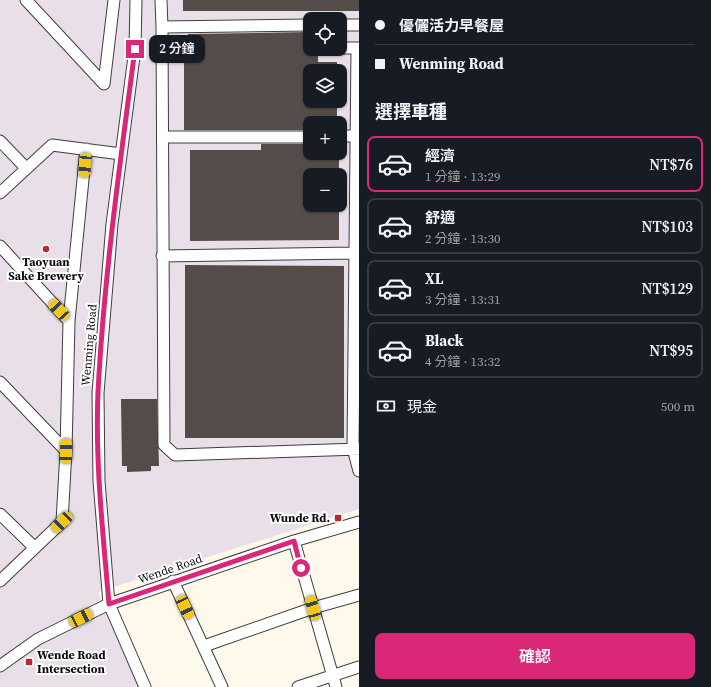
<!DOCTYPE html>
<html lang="zh-TW">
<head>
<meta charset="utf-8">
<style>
	:root { --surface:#171b24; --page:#242831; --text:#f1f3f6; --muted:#9ea1a6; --line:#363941; --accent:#db2777 }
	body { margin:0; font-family:"Source Serif 4","Noto Sans TC",serif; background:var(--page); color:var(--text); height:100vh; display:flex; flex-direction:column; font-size:15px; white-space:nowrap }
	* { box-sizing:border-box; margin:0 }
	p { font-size:13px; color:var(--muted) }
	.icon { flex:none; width:22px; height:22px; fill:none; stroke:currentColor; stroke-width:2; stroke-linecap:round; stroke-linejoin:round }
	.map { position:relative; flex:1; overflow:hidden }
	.panel { display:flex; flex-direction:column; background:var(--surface); width:352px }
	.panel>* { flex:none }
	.banner { display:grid; align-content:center; height:88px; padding:0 16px; background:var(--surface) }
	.fabs { position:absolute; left:303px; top:12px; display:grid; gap:8px }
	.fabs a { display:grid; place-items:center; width:44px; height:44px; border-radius:8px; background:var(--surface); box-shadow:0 1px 3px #0004; font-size:20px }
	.end { position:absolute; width:18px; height:18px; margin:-9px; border:5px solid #db2777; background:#fff; box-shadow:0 0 0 2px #fff }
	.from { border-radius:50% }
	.bubble { position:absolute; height:28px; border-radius:8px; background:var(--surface); box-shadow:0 1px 3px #0004; font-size:13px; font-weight:600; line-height:28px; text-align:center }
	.car { position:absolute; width:12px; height:24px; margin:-12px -6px; border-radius:5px; box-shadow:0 0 3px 1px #0007; background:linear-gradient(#f5c518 24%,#345 0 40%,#f5c518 0 76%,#345 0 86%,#f5c518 0) }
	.banner b { display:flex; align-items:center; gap:14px; height:38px; font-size:15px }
	.banner b+b { border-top:1px solid var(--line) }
	.banner i { width:10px; height:10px; background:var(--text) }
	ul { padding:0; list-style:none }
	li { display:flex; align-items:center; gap:12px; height:56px; margin:0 8px 6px; padding:0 8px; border:2px solid var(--line); border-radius:8px }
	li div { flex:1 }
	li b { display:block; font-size:15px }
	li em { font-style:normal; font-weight:600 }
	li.selected { border-color:var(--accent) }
	li>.icon { width:36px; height:36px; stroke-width:1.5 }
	h2 { padding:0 16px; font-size:18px; line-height:48px }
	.pay { display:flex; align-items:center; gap:10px; height:44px; padding:0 16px; font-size:15px }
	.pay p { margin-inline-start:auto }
	.action { display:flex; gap:8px; margin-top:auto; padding:8px 16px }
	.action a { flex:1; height:46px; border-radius:8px; background:var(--accent); color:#fff; font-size:16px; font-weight:600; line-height:46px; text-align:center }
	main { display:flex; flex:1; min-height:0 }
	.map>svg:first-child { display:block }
	.industrial { fill:#e8dfe9; fill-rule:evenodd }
	.building { fill:#534c48 }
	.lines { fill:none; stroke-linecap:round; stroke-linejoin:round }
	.minor-casing { stroke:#3e3e3e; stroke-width:13 }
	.minor { stroke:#fff; stroke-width:11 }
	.route { stroke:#db2777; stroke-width:5 }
	.poi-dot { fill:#b22c38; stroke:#fff; stroke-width:1.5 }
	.labels { text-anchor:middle; stroke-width:4; stroke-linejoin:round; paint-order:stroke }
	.poi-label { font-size:12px; font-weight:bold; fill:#0b0b0b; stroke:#fff }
	.street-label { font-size:12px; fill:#0b0b0b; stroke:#fff }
</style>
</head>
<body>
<main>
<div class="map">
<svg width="359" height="687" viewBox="0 0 359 687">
	<rect width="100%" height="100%" fill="#fef9ea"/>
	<path class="industrial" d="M0,0H359V509L98,592L139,687H0ZM310,19H340V49H310ZM310,71H340V101H310ZM310,123H340V153H310ZM310,175H340V205H310Z"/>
	<path class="building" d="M183,0H359V11H183Z
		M310,32V49H318V62H337V71H310V101H337V123H310V130H184V61H188V34Z
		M261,144H305L306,150H310V153H339V175H310V205H339V240L190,241V150H261Z
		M185,265L344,266V438H185Z
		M121,399H157L159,466H151V471L127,472V466H122Z"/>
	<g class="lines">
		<defs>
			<path id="minor" d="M26,0L104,84L114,0
				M136,0L135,49L112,224L98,393L99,481L109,604L145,687
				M161,0L162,27L310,25
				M340,25H359
				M162,27L164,445L175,455L359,449
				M340,48H359
				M357,48L353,448L359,471
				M340,136H356
				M163,137H310
				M0,141L26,168
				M0,193L52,145L121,154
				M0,246L69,321
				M162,256L355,253
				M0,382L66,451
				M0,514L35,548
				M294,541L336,687
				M0,581L62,522L66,451L69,321L86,149
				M173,581L222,687
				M204,646L313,608L359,595
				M0,666L38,639L109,604L294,541L359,522
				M298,687L359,667"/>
		</defs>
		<use href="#minor" class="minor-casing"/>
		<use href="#minor" class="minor"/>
	</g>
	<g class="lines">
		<path class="route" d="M135,49C120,163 104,277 98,392C95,462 103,533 109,604L294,541L301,568"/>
	</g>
	<g class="poi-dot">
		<circle cx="46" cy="249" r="4"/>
		<rect x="334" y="514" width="8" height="8" rx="2"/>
		<rect x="25" y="658" width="8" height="8" rx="2"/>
	</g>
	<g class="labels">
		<g class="poi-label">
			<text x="46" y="266">Taoyuan<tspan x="46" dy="14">Sake Brewery</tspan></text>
			<text x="330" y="522" text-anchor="end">Wunde Rd.</text>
			<text x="37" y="659" text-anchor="start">Wende Road<tspan x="37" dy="14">Intersection</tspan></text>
		</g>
		<g class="street-label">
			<text transform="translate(89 345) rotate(-85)" y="4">Wenming Road</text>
			<text transform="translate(170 569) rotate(-19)" y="4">Wende Road</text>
		</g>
	</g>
</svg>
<div class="fabs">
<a><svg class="icon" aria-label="locate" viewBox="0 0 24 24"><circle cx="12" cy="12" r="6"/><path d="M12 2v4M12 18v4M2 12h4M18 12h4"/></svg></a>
<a><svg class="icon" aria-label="layers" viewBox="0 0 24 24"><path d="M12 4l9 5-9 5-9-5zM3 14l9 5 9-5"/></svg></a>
<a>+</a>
<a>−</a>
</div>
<i class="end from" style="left:301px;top:568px"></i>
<i class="end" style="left:135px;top:49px"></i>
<div class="bubble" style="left:149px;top:35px;width:56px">2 分鐘</div>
<i class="car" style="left:85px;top:165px;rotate:185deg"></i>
<i class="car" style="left:59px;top:310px;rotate:317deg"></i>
<i class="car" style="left:66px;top:451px;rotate:1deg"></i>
<i class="car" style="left:62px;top:522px;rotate:226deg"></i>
<i class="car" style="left:185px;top:607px;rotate:155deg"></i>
<i class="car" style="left:313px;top:608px;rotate:344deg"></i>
<i class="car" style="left:81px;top:618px;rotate:64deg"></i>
</div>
<section class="panel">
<div class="banner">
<b><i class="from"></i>優儷活力早餐屋</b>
<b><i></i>Wenming Road</b>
</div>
<h2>選擇車種</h2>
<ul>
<li class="selected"><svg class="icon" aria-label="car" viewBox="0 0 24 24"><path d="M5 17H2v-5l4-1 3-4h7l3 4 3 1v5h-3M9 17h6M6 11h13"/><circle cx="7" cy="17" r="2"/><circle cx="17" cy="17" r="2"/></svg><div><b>經濟</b><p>1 分鐘 · 13:29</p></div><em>NT$76</em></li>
<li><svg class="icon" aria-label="car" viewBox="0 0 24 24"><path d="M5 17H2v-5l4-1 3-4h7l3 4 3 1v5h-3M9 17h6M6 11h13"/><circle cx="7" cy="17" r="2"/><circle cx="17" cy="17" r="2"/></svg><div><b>舒適</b><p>2 分鐘 · 13:30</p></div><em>NT$103</em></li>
<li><svg class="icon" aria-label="car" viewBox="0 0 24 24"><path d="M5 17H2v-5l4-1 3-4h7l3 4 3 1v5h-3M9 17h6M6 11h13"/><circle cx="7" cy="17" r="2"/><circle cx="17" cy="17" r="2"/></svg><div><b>XL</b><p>3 分鐘 · 13:31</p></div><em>NT$129</em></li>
<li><svg class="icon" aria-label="car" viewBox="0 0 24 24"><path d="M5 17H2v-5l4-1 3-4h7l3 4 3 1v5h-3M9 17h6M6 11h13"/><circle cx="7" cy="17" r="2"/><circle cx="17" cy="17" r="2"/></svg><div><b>Black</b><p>4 分鐘 · 13:32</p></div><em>NT$95</em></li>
</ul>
<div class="pay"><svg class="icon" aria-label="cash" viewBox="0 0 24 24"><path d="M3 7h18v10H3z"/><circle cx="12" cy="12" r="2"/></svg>現金<p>500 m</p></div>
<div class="action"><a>確認</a></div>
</section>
</main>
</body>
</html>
